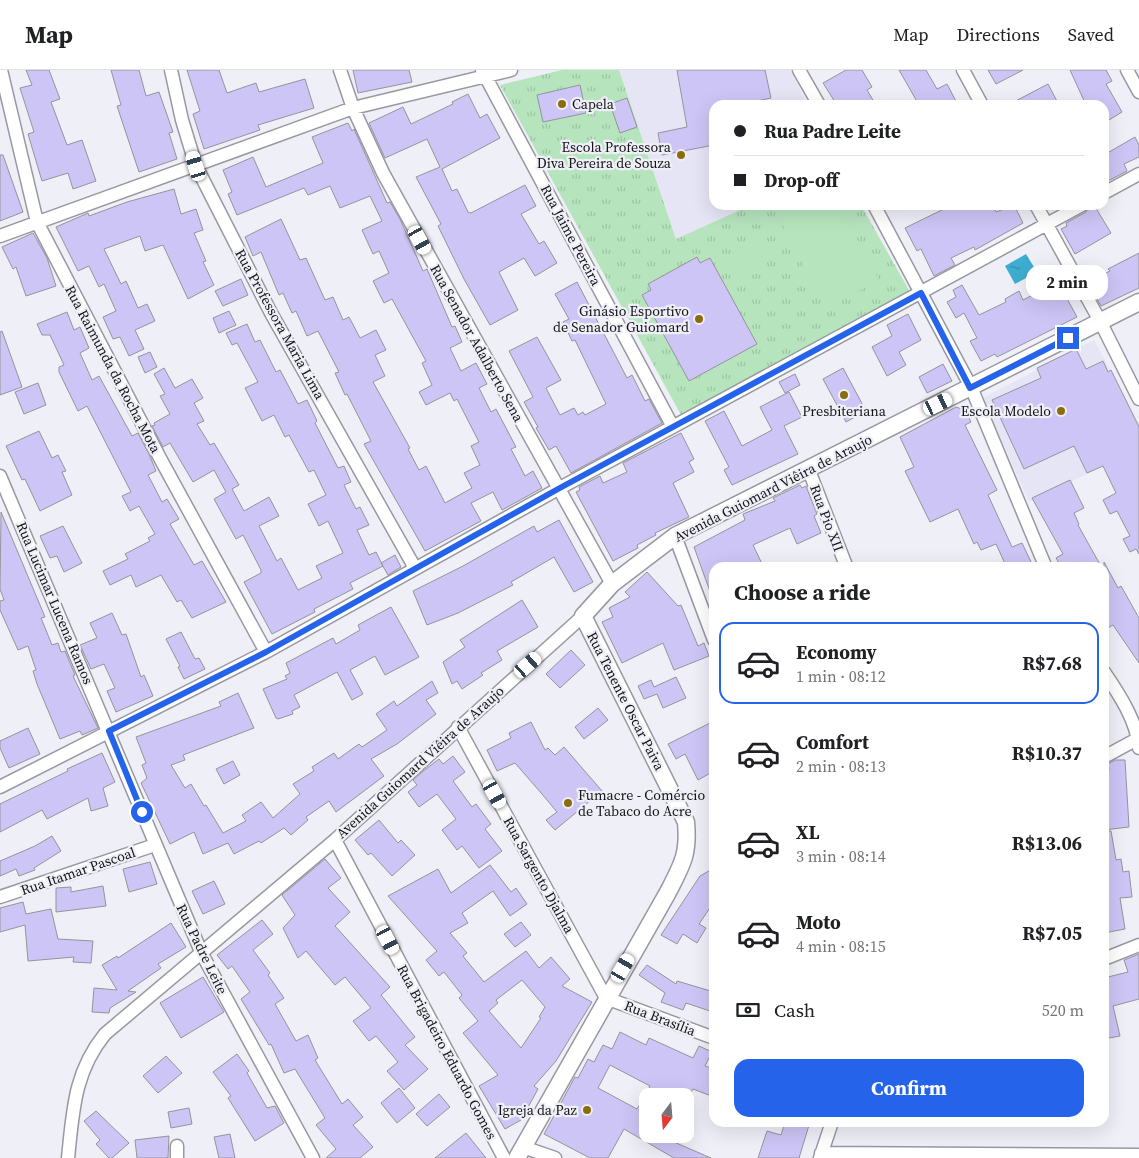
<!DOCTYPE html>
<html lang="en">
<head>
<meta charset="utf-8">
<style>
	:root { --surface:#fff; --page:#f2f2f2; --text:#202124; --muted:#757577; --line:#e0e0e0; --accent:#2563eb }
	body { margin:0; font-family:"Source Serif 4",serif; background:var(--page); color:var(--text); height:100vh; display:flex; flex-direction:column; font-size:19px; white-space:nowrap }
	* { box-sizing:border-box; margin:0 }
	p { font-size:16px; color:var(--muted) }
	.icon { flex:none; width:28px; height:28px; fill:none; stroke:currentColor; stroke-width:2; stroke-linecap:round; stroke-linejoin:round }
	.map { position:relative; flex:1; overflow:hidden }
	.details { position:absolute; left:709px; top:492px; width:400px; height:565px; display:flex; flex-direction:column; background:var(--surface); border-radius:15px; box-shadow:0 5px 20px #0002 }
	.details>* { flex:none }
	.guide { position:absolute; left:709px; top:30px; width:400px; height:110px; border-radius:15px; box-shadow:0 5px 20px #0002; display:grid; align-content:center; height:110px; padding:0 25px; background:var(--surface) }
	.needle { width:32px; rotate:196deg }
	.tools { position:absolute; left:639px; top:1018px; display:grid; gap:10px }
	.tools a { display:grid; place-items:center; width:55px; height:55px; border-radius:10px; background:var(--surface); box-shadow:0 5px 20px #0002; font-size:25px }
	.end { position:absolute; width:22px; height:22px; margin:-11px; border:6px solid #2563eb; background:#fff; box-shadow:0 0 0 2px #fff }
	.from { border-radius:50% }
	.bubble { position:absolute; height:35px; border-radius:15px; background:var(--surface); box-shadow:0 5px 20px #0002; font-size:16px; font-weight:700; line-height:35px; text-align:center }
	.car { position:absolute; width:15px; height:30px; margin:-15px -8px; border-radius:6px; box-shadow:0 0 4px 1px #0007; background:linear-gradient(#fff 24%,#345 0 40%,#fff 0 76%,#345 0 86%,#fff 0) }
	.guide b { display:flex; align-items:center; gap:18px; height:48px; font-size:19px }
	.guide b+b { border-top:1px solid var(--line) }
	.guide i { width:12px; height:12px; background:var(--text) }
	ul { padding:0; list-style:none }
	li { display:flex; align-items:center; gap:15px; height:82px; margin:0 10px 8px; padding:0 15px; border:2px solid transparent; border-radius:15px }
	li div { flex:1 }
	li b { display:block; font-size:19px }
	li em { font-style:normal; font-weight:700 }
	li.on { border-color:var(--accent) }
	li>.icon { width:45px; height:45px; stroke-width:1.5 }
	h2 { padding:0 25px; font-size:22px; line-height:60px }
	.pay { display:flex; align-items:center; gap:12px; height:55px; padding:0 25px; font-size:19px }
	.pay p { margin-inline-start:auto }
	.cta { display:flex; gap:10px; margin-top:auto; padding:10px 25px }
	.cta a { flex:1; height:58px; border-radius:15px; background:var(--accent); color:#fff; font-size:20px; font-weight:700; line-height:58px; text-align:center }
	header { display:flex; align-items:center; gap:30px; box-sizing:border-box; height:70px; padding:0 25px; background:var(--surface); border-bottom:1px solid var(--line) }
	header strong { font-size:24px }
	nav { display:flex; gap:28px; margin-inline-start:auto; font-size:18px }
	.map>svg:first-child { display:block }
	.built { fill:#e5e5f6 }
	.park { fill:url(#park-tufts) }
	.pitch { fill:#b6e5bd }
	.water { fill:url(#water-ripples) }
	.building { fill:#cdc5f5; stroke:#95939c; fill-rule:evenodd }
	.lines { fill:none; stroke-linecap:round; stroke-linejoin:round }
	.minor-casing { stroke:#9898a1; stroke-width:15 }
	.tertiary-casing { stroke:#9898a1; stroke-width:19 }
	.minor { stroke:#fff; stroke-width:12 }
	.tertiary { stroke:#fff; stroke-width:16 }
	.route { stroke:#2563eb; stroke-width:6 }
	.poi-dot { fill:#8a6c0c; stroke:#efeff8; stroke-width:2 }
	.labels { text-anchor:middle; stroke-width:4.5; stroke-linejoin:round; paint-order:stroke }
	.poi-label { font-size:14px; fill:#151518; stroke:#efeff8; text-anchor:end }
	.street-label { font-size:14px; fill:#151518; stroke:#efeff8 }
</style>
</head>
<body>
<header>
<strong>Map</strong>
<nav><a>Map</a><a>Directions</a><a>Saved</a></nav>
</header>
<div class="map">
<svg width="1139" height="1088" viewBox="0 0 1139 1088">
	<defs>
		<pattern id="park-tufts" width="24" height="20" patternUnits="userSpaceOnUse" patternTransform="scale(1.25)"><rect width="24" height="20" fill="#b6e5bd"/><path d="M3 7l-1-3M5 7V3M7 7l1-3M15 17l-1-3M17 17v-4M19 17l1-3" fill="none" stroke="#9cc4a2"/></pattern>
		<pattern id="water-ripples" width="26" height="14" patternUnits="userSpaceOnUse" patternTransform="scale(1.25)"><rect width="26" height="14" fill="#3eadd2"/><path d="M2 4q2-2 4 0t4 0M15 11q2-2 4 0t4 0" fill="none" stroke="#338ca9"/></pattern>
	</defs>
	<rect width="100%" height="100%" fill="#efeff8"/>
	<path class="built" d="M619,0H790L808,35H714V135H751L676,169Z
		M1094,270L1139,353V379L1029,432L983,328Z"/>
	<path class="park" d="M562,0H619L676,169L751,135H861L910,222L681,345L500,15Z"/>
	<path class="pitch" d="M788,135H839L879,210L826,239L775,141Z
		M764,168L773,185L737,204L728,187Z"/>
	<path class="water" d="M1026,184L1037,202L1015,214L1005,196Z"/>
	<path class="building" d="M26,0H49L60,29L51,32L67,75L82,70L96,111L73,119L68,103L42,111L28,64L34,62L20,18L32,15Z
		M111,0H139L146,26L159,22L173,62L169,63L177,89L139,102L117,36L121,35Z
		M187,0H219L227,23L256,13L259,22L305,9L314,38L258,55L260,60L204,79L193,44L200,41Z
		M353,0H409L412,12L358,23Z
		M677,0H765L771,28L738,35H714V75L662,85L658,63L687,57Z
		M846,0H862L872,17L867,20L876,35H837L823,13Z
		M899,0H926L937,19L947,14L958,35H919Z
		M988,0H1023L996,14Z
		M1070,0H1106L1112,11L1106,14L1122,42L1104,53V35H1086Z
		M1048,14L1059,35H1008Z
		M580,15L586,43L543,52L537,25Z
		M468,24L480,48L487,44L500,68L442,99L452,121L457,119L468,142L471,143L525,115L536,136L521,144L539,174L544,171L557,193L535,206L524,188L499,202L518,240L490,255L464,209L438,156L441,154L416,107L440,97L427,69L385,88L369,53L403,37L411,54L453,34L452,32Z
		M627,28L637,57L620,63L610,34Z
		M348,53L352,61L354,59L387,133L390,132L400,149L423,201L427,199L452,257L455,256L462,272L450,278L461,301L476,293L487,314L479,318L491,342L496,339L516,377L511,379L525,406L533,401L542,418L502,440L493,422L471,433L481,451L425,481L364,374L371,371L347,324L345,325L335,303L339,302L318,261L307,266L296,241L292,243L283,223L279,225L261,182L253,186L245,167L281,149L300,190L306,188L325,230L333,227L343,250L349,247L360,268L376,260L386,280L375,285L385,306L373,312L410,378L408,379L419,400L426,396L445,433L472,418L464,403L480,395L471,376L479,372L457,329L454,331L450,323L426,335L419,322L432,315L422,293L426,291L392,229L384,233L373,211L389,203L379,181L373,184L362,160L382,151L370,126L340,138L330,116L308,125L304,118L237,145L228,124L232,122L223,100L253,87L266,117L323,93L312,67Z
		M1135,67L1139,75V87L1124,94L1127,101L1104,113V85Z
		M0,85H3L23,142L0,151Z
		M174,119L181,144L196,139L203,160L194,163L206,191L203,192L214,215L188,229L163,175L145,181L140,166L104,179L121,214L126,211L138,238L147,234L155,251L135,260L144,279L129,286L120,267L113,269L103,247L116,241L104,214L99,217L89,196L78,201L56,157L88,143L89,146L127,132Z
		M952,135H993L996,142L1014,135L1023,153L975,180L974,177L951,188L955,195L934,206L921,179L917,181L905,158Z
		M1090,135H1094L1111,163L1075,184L1061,159L1067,156L1066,153L1086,142Z
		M33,163L47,188L56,216L26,226L16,197L13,199L2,177Z
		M1139,183V218L1101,236L1088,212L1110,201L1108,199Z
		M697,187L700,193L710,188L757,274L689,311L642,225L651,220L648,214Z
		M241,209L248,225L223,236L215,221Z
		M577,212L627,308L632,305L645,331L649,329L662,353L571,403L556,376L549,380L536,358L538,357L524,332L533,327L509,281L537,267L561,310L546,318L560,345L574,338L578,345L583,342L585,345L606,334L575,270L572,271L563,252L569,249L555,224Z
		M1058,212L1077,247L997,287L995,284L981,291L970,271L977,268L964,243L956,248L947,232L956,227L953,220L962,215L979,245L1006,232L1005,229L1019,221L1023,230Z
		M229,241L236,255L219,263L213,248Z
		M67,242L74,260L80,257L89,278L80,283L92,310L99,306L132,366L138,363L149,384L156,401L148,405L162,432L167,429L179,449L170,454L180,471L194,495L202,491L226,532L192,548L181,530L177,532L161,505L136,517L131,505L110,515L103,501L128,489L125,484L150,471L148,468L155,464L139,436L130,441L122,426L131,422L87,336L78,341L59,302V297L64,295L50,265H42L37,254Z
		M908,244L921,270L899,282L906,295L887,306L872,277L892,266L887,255Z
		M247,254L255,272L260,270L276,302L280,300L298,334L307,330L317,351L315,353L338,398L344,396L351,412L344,415L356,439L360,437L369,455L357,460L369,485L376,482L383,496L350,513L353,519L314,539L315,542L272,564L244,512L261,503V500L243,465L236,469L214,429L226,422L214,400L193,412L170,373L163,377L152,356L155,355L154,353L170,344L160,326L165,324L154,304L164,298L175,318L192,309L203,328L194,333L204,351L197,354L210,375L214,373L239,415L232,419L244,441L269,427L279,446L259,456L277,491L281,488L298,520L322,508L316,496L343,483L328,451L319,456L308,434L326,425L314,400L309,402L289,365L285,367L274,345L262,351L245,318L258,312L237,273L232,275L226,263Z
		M2,261L22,317L0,325V262Z
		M1076,279L1086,299L1103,291L1108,302L1111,300L1139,357V484L1136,479L1130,482L1123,469L1130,466L1117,441L1110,444L1103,430L1116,423L1103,396L1087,403L1074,376L1024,399L992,330L1041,308L1037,298Z
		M150,282L157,297L145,303L138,287Z
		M943,294L952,311L927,323L919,307Z
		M843,298L866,341L846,352L823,309Z
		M795,304L800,315L785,323L779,312Z
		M38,313L46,335L24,344L15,322Z
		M789,322L802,347L784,356L798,384L732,415L724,400L729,397L705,351L724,341L742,376L772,360L760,337Z
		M956,337L965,340L971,352L965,355L997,420L988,425L1012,477L1022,473L1032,494L1025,498H1007L996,474L981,480L977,472L974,474L958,439L930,452L905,401L914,397L900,367Z
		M39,361L52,388L58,385L66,401L62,402L72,425L40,441L25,409L22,410L6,376Z
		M681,363L694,389L689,392L694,402L673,413L689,447L655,463L656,465L637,475L638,478L613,491L576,422L580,420L579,417L600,406L603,413L627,402L623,393Z
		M1070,410L1084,438L1074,443L1079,454L1078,455L1102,498H1062L1056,488L1063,484L1032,428Z
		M800,415L802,418L806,416L809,424L817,444L814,446L821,463L797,474L790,458L753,475L764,498H714V527H712L694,477L745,450L743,444L775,431L773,428Z
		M1,442L45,547L41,548L52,575L58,573L61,582L65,581L75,605L73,606L98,658L82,665L80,661L60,669L37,614L33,601L36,600L28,576L18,580L0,540V531L4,530L0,519Z
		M559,450L593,512L574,522L554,487L511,512L513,515L458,543L427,555L413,521L463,496L534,456L537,462Z
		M63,456L82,493L64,502L57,486L50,488L40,466Z
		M395,485L401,497L388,505L381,493Z
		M1104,492L1118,518L1121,516L1139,548V593L1113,555L1104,560Z
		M647,502L678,536L681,535L698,576L704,573L709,586L674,600L663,573L622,593L602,552L613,547L609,538L630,527L625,522Z
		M522,530L538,557L497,581L502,590L481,603L483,605L462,619L457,611L452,614L443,592L465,577L460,570Z
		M391,537L419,587L385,605L375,586L350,600L363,624L352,630L337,602L294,625L300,637L292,641L293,644L278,649L276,648L263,619L287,609L285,606L290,603L286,593L333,568L336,574L360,560L358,555Z
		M112,543L122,565L126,564L141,607L144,605L153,626L116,642L107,621L115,618L104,594L91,599L80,575L97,568L90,553Z
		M181,562L195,589L199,588L205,599L184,609L178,597L180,596L166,569Z
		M571,580L585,595L560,618L546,604Z
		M676,607L686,628L663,638L657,624L644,629L638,616L651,610L654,617Z
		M432,611L438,623L426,630L436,644L397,674L371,689L384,706L336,742L329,731L306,747L308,750L291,765L284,758L261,773L259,771L234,784L228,773L203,784L194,762L170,774L141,713L147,708L142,695L146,693L136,667L221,636L219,632L238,623L254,658L183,685L185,690L171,695L185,718L191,714L204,736L206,735L223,763L246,751L242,745L261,732L273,748L300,724L293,714L314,701L312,697L334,683L338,689L359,674L362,677L387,660L376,644L394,631L397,636Z
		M598,638L608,650L584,669L575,657Z
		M714,651V701L698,710L685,684L676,689L668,674Z
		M531,652L545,680L548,678L555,685L564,677L602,721L555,760L546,750L557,742L542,724L515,693L497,701L487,680L511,668L509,663Z
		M28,658L40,684L9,698L0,678V671Z
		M102,683L115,712L103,718L108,736L91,741L88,728L47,749L42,740L0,762V734L68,701L67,699Z
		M453,686L465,702L453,711L472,737L476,734L491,754L485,759L502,781L479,798L462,776L457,780L442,760L456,749L437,724L419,737L408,722L417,715L413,710L422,702L439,689L443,694Z
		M1115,690H1125L1129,757L1104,760V699H1109L1108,694Z
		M233,691L240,705L224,714L216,699Z
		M379,750L398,773L401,770L415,785L392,806L371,783L368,785L355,770Z
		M1104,761H1111L1116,790L1121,789L1123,802L1129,801L1132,827L1120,828L1125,859L1104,863V838H1107L1104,816Z
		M52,766L61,781L34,798L35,800L19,806L16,799L0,806V791L35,776Z
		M325,789L341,808L328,818L350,842L335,856L390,917L381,925L415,967L405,975L428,999L404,1020L387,1001L398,992L376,966L369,971L353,951L371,938L345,907L335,915L306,881L298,888L283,858L295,845L282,825Z
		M150,792L157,814L129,822L123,799Z
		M490,795L511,822L516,818L527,834L510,846L493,821L462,843L468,853L450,863L467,883L463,886L484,912L526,881L539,898L551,887L570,909L562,916L592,932L556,991L534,1016L538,1019L521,1050L505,1059L479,1016L498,1005L463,963L478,951L459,928L462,925L444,902L439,906L426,890L437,881L388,826L438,799L451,823ZM522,910L545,937L539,947L541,948L521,978L489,941L498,933L496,930Z
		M714,798V832L699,854L706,858L697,873L683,864L677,874L661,865L700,806Z
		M214,811L225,834L203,844L192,821Z
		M103,816L106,836L56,842V818L71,817V822Z
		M23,832L26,844L51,839L58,869L93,871L91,893L73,892L74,887L28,891L25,855L0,862V838Z
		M262,850L273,864L253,880L270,903L268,905L284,928L275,934L296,971L308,965L318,988L315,990L342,1034L348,1029L363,1047L353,1055L373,1077L360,1088H326L336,1079L316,1055L325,1048L295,999L284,1003L271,974L269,975L241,929L250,922L232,896L228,899L217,885Z
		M521,852L531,865L515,877L504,864Z
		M171,853L186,877L158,894L161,898L128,921L136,922L110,938L109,943L92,942L94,918L117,920L102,895L117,886L118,888Z
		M1139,884V929L1113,936L1120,966L1104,969V908L1128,902L1124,890Z
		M647,895L676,914L677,911L714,922L710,941L686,933L683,940L661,932L665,923L639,905Z
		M203,907L224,942L181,968L160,933Z
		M620,962L646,975L649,968L693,988L699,976L712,982L705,996L714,999V1027L693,1019L689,1026H648V1064H670L667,1069L711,1088H674L624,1059L608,1088H590L544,1064L575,1007L578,1008L588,989L594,992L603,975L612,979ZM610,995L650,1016L637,1039L598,1018Z
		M237,984L249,1001L247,1003L267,1038L275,1036L284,1053L255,1071L228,1028L231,1026L213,1002Z
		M166,986L182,1003L158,1023L143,1006Z
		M399,1018L415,1038L397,1053L381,1033Z
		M439,1024L450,1037L427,1056L416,1044Z
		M189,1038L192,1054L171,1058L168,1042Z
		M96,1041L129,1073L112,1088H109L96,1074L100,1070L84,1051Z
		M785,1052H810L799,1088H758L767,1061L781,1065Z
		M466,1063L486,1088H435Z
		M230,1064L235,1088H219L214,1067Z
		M169,1066L168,1088H137L135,1070Z"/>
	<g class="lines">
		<defs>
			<path id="minor" d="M1,0L37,152L161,390L266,582
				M171,0L182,50L196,96L271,243L415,498
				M340,0L353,38L383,103L612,514
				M482,0L673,357
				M799,0L819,35
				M963,0L982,35
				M1127,0L1139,22
				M1104,123L1139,104
				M874,135L971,317L1046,498
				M1036,135L1100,251L1139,329
				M0,166L353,38L511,0
				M808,398L847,498
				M0,406L202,884L313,1088
				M675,466L714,570
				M1104,602C1119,624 1137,651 1139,678
				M458,657L606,928L714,968
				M1104,687L1139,668
				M0,717L266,582L558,419L1082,135
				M335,770L504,1088
				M0,827L155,775
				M1104,889L1139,875
				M523,1077L555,1088
				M821,1083L1139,1085
				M68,1088C73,1041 74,1002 105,964L335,770L583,546
				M177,1088V1076
				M820,1088L832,1052"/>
			<path id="tertiary" d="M517,1088L667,824C682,795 689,785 686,752L583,546L612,514L675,466L1139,232"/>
		</defs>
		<use href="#minor" class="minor-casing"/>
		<use href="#tertiary" class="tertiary-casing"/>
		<use href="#minor" class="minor"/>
		<use href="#tertiary" class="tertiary"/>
	</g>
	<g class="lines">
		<path class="route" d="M142,742L109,661L266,582L558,419L921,223L970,318L1068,268"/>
	</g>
	<g class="poi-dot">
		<circle cx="562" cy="34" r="5"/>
		<circle cx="681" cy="85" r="5"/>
		<circle cx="699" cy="249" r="5"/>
		<circle cx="844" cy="325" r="5"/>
		<circle cx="1061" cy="341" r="5"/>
		<circle cx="568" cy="733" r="5"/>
		<circle cx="587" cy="1040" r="5"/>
	</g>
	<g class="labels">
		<g class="poi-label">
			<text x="572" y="39" text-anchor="start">Capela</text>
			<text x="671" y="82">Escola Professora<tspan x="671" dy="16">Diva Pereira de Souza</tspan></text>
			<text x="689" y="246">Ginásio Esportivo<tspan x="689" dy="16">de Senador Guiomard</tspan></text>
			<text x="844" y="346" text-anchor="middle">Presbiteriana</text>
			<text x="1051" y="346">Escola Modelo</text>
			<text x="578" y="730" text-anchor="start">Fumacre - Comércio<tspan x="578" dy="16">de Tabaco do Acre</tspan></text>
			<text x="577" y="1045">Igreja da Paz</text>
		</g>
		<g class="street-label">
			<text transform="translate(571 165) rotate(62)" y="5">Rua Jaime Pereira</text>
			<text transform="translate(280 254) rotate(61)" y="5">Rua Professora Maria Lima</text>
			<text transform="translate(477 273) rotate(61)" y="5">Rua Senador Adalberto Sena</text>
			<text transform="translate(113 299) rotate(62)" y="5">Rua Raimunda da Rocha Mota</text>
			<text transform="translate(773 418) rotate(-27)" y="5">Avenida Guiomard Viêira de Araujo</text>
			<text transform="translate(827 448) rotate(69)" y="5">Rua Pio XII</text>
			<text transform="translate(55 533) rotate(67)" y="5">Rua Lucimar Lucena Ramos</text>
			<text transform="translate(626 631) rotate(63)" y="5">Rua Tenente Oscar Paiva</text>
			<text transform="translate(420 692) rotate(-42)" y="5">Avenida Guiomard Viêira de Araujo</text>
			<text transform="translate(78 801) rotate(-19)" y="5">Rua Itamar Pascoal</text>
			<text transform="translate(539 805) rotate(61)" y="5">Rua Sargento Djalma</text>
			<text transform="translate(202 879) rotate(64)" y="5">Rua Padre Leite</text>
			<text transform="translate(660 948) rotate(21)" y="5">Rua Brasília</text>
			<text transform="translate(447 982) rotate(62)" y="5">Rua Brigadeiro Eduardo Gomes</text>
		</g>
	</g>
</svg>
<div class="tools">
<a><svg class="needle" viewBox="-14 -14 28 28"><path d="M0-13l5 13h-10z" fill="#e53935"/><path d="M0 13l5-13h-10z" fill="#757577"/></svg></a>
</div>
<i class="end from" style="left:142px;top:742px"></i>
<i class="end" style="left:1068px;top:268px"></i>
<div class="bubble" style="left:1026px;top:195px;width:82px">2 min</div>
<i class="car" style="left:196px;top:96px;rotate:343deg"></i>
<i class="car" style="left:420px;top:170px;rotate:151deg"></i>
<i class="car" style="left:938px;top:334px;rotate:64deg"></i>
<i class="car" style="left:528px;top:595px;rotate:49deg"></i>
<i class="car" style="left:495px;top:724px;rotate:151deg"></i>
<i class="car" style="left:388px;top:870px;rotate:152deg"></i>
<i class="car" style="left:623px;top:898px;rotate:30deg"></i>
<div class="guide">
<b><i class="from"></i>Rua Padre Leite</b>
<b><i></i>Drop-off</b>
</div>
<section class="details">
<h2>Choose a ride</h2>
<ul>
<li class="on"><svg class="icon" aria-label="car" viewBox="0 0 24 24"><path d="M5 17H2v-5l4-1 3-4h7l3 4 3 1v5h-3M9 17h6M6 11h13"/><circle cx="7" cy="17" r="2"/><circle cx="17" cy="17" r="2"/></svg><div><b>Economy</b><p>1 min · 08:12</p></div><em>R$7.68</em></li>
<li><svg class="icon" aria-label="car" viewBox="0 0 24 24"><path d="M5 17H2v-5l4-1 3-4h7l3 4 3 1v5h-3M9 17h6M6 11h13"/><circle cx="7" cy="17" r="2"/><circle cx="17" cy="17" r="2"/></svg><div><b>Comfort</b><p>2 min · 08:13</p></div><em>R$10.37</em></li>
<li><svg class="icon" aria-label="car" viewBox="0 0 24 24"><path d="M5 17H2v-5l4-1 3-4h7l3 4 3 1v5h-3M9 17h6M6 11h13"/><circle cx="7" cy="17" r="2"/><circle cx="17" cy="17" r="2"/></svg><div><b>XL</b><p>3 min · 08:14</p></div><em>R$13.06</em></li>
<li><svg class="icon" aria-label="car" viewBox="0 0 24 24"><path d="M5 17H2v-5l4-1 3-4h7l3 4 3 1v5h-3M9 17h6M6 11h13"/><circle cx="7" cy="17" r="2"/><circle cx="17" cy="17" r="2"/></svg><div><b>Moto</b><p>4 min · 08:15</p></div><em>R$7.05</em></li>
</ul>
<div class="pay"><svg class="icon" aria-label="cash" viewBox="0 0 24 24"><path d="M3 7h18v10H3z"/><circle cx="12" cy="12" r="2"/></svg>Cash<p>520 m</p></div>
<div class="cta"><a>Confirm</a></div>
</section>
</div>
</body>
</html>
